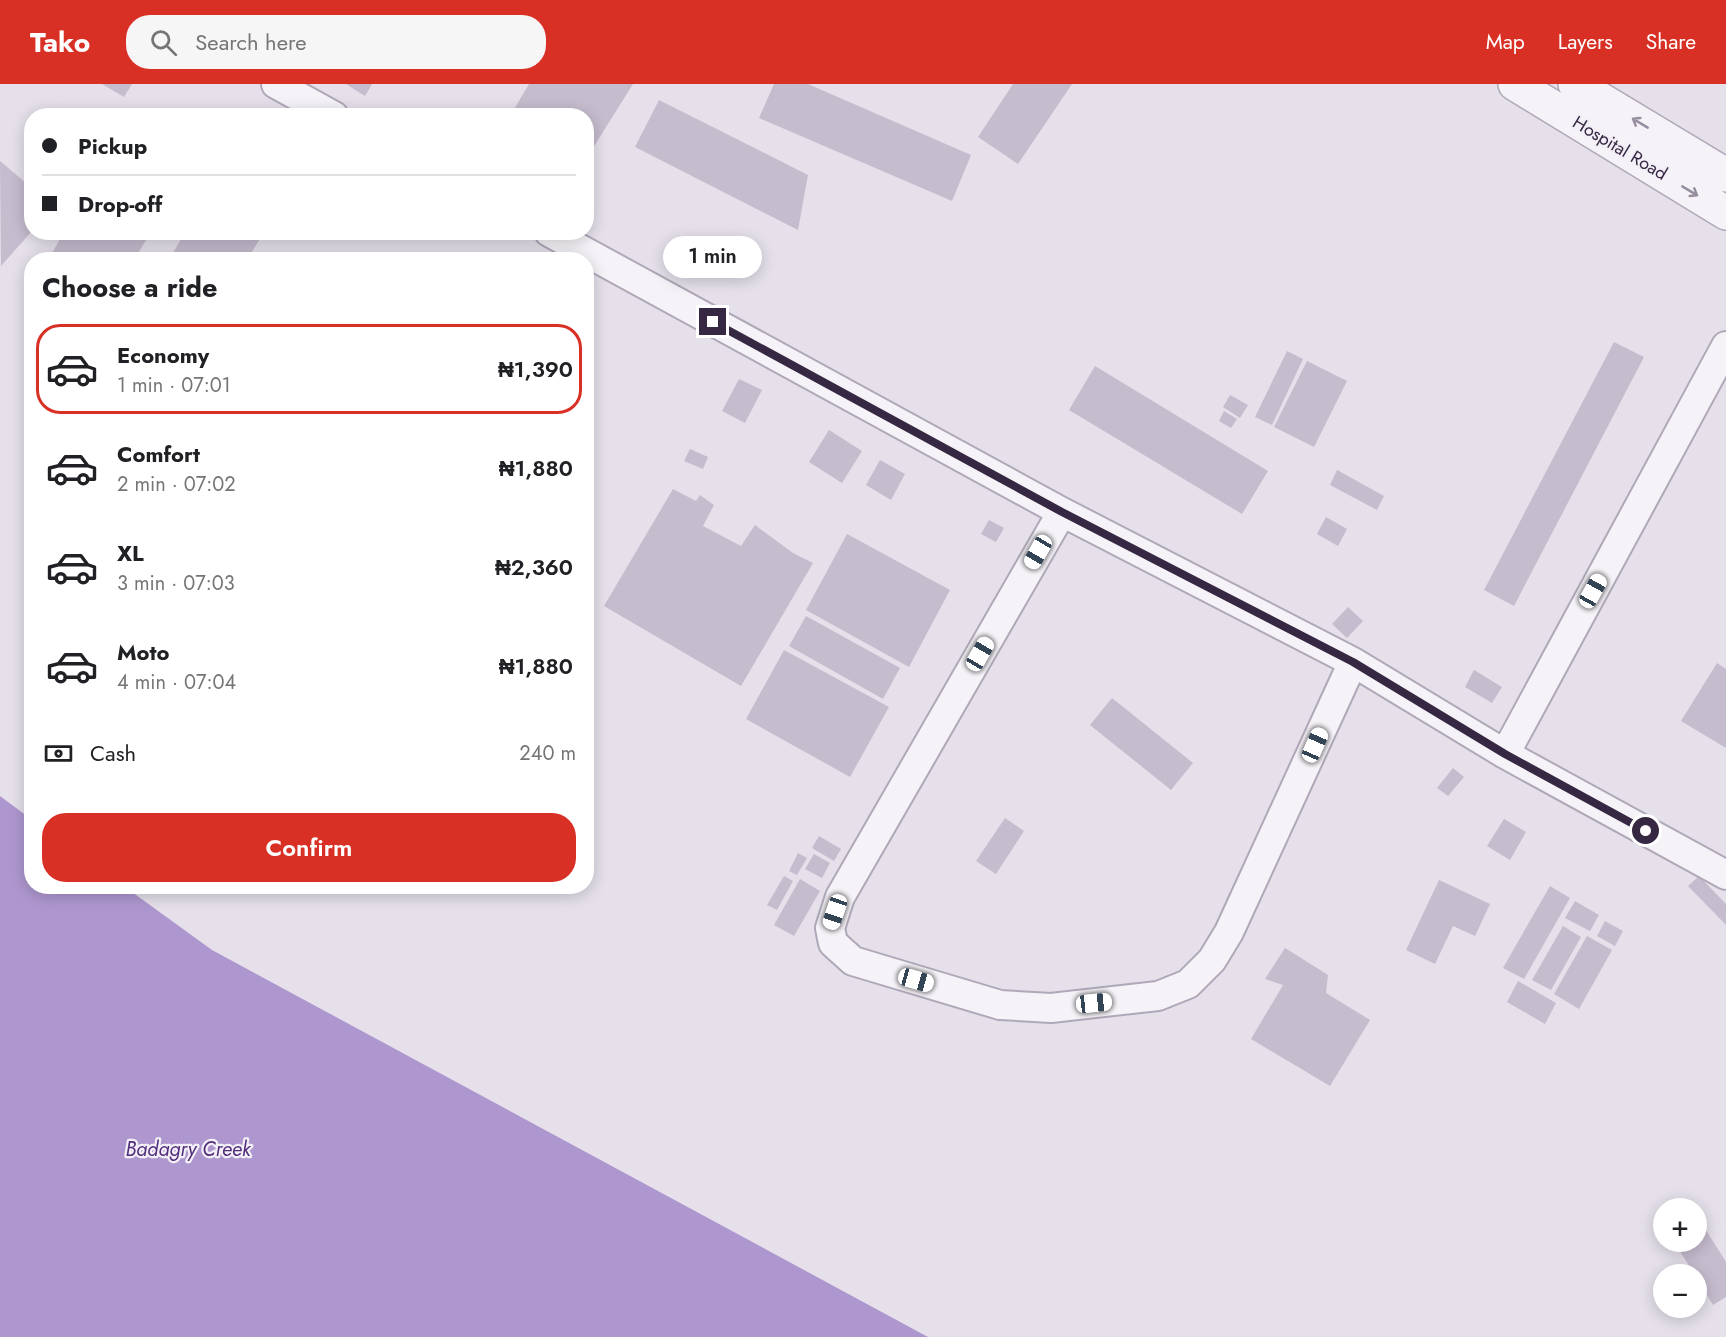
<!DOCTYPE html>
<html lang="en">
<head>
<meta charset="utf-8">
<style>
	:root { --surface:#fff; --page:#f6f6f6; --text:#202124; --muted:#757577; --line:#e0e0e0; --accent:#d93025 }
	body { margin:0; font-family:Jost,sans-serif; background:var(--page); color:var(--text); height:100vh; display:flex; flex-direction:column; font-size:22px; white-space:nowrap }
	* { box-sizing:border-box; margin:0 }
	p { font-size:20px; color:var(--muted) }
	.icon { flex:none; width:33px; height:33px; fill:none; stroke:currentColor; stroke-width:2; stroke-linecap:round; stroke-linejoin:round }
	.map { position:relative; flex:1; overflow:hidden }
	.side { position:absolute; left:24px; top:168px; width:570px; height:642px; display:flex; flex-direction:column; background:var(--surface); border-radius:24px; box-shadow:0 3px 15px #0003 }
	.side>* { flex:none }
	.hud { position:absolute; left:24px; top:24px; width:570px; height:132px; border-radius:24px; box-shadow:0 3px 15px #0003; display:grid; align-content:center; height:132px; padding:0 18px; background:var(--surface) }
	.buttons { position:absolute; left:1653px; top:1114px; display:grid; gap:12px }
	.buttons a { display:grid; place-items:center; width:54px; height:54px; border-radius:50%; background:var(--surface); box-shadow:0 3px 15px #0003; font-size:30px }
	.end { position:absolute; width:27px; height:27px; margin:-14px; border:8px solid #362743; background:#fff; box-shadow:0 0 0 3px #fff }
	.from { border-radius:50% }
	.bubble { position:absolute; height:42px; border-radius:21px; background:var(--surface); box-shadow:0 3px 15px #0003; font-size:20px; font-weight:600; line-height:42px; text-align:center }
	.car { position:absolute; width:18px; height:36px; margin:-18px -9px; border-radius:8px; box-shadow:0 0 4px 2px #0007; background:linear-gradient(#fff 24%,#345 0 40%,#fff 0 76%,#345 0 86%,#fff 0) }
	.hud b { display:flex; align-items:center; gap:21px; height:57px; font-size:22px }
	.hud b+b { border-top:2px solid var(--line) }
	.hud i { width:15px; height:15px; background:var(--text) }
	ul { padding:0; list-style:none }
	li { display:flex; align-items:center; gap:18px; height:90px; margin:0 12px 9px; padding:0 6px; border:3px solid transparent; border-radius:24px }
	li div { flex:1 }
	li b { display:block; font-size:22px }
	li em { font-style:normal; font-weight:600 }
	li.selected { border-color:var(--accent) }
	li>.icon { width:54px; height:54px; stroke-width:1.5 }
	h2 { padding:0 18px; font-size:27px; line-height:72px }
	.pay { display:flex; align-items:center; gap:15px; height:66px; padding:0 18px; font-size:22px }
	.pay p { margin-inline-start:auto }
	.button { display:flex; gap:12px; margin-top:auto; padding:12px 18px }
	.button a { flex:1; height:69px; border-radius:24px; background:var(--accent); color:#fff; font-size:24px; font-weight:600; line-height:69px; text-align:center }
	header { display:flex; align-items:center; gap:36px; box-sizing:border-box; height:84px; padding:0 30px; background:var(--accent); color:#fff }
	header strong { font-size:28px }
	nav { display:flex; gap:33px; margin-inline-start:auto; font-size:21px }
	.search { width:420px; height:54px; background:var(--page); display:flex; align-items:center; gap:15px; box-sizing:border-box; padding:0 21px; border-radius:24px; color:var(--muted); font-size:22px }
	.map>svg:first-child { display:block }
	.water { fill:#ae97ce }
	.building { fill:#c5bcce }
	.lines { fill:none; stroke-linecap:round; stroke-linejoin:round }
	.minor-casing { stroke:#b0a8b8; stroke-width:32 }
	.tertiary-casing { stroke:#b0a8b8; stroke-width:36 }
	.minor { stroke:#f6f3f8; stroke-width:28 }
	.tertiary { stroke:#f6f3f8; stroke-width:33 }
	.oneway { stroke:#968d9e }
	.route { stroke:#362743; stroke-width:8 }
	.labels { text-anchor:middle; stroke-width:4.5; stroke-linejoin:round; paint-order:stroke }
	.street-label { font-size:18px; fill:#362743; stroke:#f3eff7 }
	.water-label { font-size:20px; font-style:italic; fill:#512d7b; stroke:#f3eff7 }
</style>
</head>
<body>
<header>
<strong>Tako</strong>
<div class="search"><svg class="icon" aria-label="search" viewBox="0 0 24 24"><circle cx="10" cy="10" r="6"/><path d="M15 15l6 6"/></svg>Search here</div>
<nav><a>Map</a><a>Layers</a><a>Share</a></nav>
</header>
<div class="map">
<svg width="1726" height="1253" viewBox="0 0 1726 1253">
	<rect width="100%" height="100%" fill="#e5e0ea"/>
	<path class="water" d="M0,712L31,735L32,802L125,803L212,866L928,1253H0Z"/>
	<path class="building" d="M102,0H132L124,13Z
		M346,0H372L365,12Z
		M529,0H633L586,75V32H510Z
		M774,0H808L971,71L952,117L759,34Z
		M1013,0H1072L1018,80L978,53Z
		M659,16L808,91L798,146L635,63Z
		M0,77L32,104V147L1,182Z
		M64,148H151L134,176H48Z
		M185,148H264L247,176H169Z
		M1614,258L1644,273L1514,522L1484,506Z
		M1287,267L1303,275L1272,341L1255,333Z
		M1307,277L1347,297L1314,363L1274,343Z
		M1095,282L1268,387L1242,430L1069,326Z
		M739,295L762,306L745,339L722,327Z
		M1230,311L1248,321L1240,334L1223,323Z
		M1224,327L1237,335L1231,344L1219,337Z
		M829,346L862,367L842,399L809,378Z
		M690,365L708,373L703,385L684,377Z
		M880,376L905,390L891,416L866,401Z
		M1337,386L1384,412L1377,426L1330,401Z
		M673,405L696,417L700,411L714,421L703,442L741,462L755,441L793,469L813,479L741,602L604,522Z
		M1326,433L1347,445L1338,462L1317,450Z
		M989,436L1004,444L996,458L981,450Z
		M847,450L950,506L909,583L806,526Z
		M1348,523L1363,537L1347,554L1332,540Z
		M806,532L900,584L883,615L789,562Z
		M784,566L889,623L850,693L746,635Z
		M1717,579L1726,585V664L1681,637Z
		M1474,586L1502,603L1492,619L1465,603Z
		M1112,614L1193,679L1171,706L1090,641Z
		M1453,684L1464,693L1448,712L1437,704Z
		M1005,734L1024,747L996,790L976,777Z
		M1504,735L1526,748L1510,776L1487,762Z
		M819,752L841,765L834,777L812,764Z
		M798,769L807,774L797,791L789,787Z
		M814,770L830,779L822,794L805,785Z
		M784,792L793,797L777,826L767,821Z
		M1699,792L1726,820V841L1688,802Z
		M800,795L820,807L794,852L774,841Z
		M1439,796L1490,820L1475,852L1453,842L1435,880L1406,866Z
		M1550,802L1570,814L1524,895L1503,884Z
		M1575,817L1599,831L1590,847L1565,834Z
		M1605,837L1623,847L1615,862L1597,852Z
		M1563,842L1581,853L1551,906L1532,896Z
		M1587,852L1612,866L1579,925L1554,910Z
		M1285,864L1328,891L1326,909L1370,936L1330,1002L1251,955L1283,901L1265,895Z
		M1518,897L1556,919L1545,940L1507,918Z
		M1696,1130L1726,1178V1213L1713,1221L1696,1194V1191H1695L1674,1158H1696Z"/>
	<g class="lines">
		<defs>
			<path id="minor" d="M276,0L334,32
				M549,148L1062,428L1353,578L1505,670L1726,791
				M1062,428L840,813L830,844L833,859L853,877L1000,921L1051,924L1158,912L1188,900L1212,876L1229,848L1353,578
				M1505,670L1726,262"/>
			<path id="tertiary" d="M1515,0L1726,129
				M1575,0L1726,91"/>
		</defs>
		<use href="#minor" class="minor-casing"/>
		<use href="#tertiary" class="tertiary-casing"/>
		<use href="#minor" class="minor"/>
		<use href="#tertiary" class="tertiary"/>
	</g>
	<defs><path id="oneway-shaft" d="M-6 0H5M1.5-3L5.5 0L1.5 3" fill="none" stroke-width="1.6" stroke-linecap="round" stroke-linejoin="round" transform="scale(1.5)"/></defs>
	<g class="oneway">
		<use href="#oneway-shaft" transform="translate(1640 39) rotate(-149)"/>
		<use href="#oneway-shaft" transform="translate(1690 107) rotate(31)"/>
	</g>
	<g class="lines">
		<path class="route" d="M713,238L1062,428L1353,578L1505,670L1646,747"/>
	</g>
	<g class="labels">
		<g class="street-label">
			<text transform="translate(1620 64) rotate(31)" y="6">Hospital Road</text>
		</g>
		<g class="water-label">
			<text x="188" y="1072">Badagry Creek</text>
		</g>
	</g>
</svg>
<div class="buttons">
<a>+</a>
<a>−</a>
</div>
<i class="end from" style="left:1646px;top:747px"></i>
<i class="end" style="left:713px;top:238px"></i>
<div class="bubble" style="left:663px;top:152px;width:99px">1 min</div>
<i class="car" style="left:1038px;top:468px;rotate:210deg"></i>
<i class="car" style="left:1593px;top:507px;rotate:29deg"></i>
<i class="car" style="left:980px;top:570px;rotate:30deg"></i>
<i class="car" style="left:1315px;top:661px;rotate:24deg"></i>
<i class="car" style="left:835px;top:828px;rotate:199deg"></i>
<i class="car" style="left:916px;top:896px;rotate:106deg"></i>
<i class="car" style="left:1094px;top:919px;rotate:84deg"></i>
<div class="hud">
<b><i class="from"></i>Pickup</b>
<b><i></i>Drop-off</b>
</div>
<section class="side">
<h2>Choose a ride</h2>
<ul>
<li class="selected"><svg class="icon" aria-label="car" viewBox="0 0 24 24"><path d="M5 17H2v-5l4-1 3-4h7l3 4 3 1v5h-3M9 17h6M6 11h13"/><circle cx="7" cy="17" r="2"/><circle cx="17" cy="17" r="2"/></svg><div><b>Economy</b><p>1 min · 07:01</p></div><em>₦1,390</em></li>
<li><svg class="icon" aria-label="car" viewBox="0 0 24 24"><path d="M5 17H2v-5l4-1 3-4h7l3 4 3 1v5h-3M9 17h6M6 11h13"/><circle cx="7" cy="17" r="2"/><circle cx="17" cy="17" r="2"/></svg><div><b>Comfort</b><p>2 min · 07:02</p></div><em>₦1,880</em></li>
<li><svg class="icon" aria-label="car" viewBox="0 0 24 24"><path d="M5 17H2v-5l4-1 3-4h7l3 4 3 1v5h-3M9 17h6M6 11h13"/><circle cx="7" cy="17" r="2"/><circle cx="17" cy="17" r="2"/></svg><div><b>XL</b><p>3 min · 07:03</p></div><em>₦2,360</em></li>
<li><svg class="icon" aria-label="car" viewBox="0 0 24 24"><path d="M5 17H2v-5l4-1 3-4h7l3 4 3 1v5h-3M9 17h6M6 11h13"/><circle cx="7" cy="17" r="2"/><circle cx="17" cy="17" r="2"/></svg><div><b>Moto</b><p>4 min · 07:04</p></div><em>₦1,880</em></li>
</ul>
<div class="pay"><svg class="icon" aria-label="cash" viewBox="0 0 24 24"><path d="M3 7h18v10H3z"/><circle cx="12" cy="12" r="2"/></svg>Cash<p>240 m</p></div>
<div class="button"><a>Confirm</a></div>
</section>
</div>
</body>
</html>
